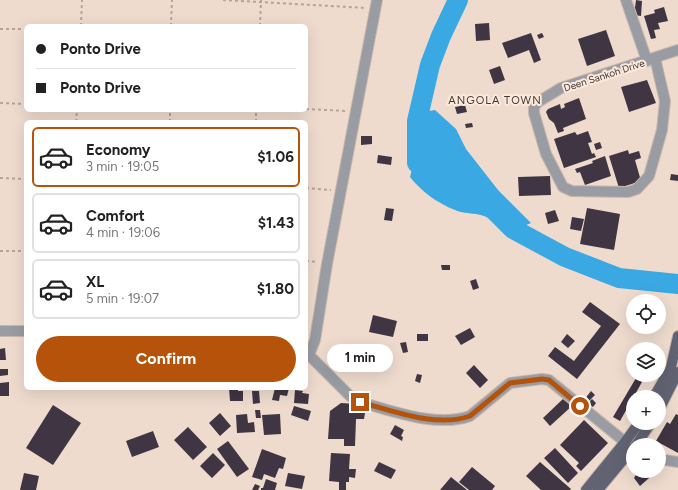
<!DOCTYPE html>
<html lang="en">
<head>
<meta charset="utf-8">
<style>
	:root { --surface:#fff; --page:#f6f6f6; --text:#222; --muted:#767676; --line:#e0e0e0; --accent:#b45309 }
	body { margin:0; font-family:Figtree,sans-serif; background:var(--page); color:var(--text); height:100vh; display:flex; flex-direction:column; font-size:15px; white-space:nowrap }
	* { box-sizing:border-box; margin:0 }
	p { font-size:13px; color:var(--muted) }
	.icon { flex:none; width:22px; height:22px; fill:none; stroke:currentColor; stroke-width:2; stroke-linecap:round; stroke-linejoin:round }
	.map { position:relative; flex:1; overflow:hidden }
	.details { position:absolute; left:24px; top:120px; width:284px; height:270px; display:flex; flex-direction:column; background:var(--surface); border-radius:6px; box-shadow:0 4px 16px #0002 }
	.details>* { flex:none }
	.top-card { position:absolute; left:24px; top:24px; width:284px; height:88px; border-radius:6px; box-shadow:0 4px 16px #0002; display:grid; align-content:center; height:88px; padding:0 12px; background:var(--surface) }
	.tools { position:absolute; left:626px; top:294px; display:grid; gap:8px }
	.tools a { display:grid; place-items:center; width:40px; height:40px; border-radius:50%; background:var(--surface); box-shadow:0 4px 16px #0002; font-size:20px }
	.end { position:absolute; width:18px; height:18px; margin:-9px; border:5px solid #b45309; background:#fff; box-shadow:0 0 0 2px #fff }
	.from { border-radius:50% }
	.bubble { position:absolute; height:28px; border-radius:14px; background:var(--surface); box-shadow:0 4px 16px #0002; font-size:13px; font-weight:700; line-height:28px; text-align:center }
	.top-card b { display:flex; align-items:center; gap:14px; height:38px; font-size:15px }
	.top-card b+b { border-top:1px solid var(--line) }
	.top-card i { width:10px; height:10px; background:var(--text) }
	ul { padding:7px 0 0; list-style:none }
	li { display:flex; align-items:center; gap:12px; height:60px; margin:0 8px 6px; padding:0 4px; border:2px solid var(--line); border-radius:6px }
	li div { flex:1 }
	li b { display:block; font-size:15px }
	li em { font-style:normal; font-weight:700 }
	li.selected { border-color:var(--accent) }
	li>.icon { width:36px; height:36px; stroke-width:1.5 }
	.action { display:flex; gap:8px; margin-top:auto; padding:8px 12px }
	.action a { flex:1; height:46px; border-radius:24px; background:var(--accent); color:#fff; font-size:16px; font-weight:700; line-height:46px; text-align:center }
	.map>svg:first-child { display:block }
	.water { fill:#3aa8e3 }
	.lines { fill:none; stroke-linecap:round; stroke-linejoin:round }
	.river { stroke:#3aa8e3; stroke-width:20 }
	.building { fill:#3f3543 }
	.street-casing { stroke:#c8b7ac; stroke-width:12 }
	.primary-casing { stroke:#c8b7ac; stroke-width:12 }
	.path { stroke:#b3a49a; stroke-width:2; stroke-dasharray:3 3; stroke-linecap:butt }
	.street { stroke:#9a9ca4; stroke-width:10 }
	.primary { stroke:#626372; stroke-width:10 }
	.route { stroke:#b45309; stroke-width:5 }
	.labels { text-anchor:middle; stroke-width:4; stroke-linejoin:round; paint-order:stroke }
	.street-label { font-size:10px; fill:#403934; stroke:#fce9db }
	.neighbourhood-label { font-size:11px; letter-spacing:1px; fill:#403934; stroke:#fce9db }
</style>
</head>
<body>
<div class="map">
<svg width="678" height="490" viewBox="0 0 678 490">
	<rect width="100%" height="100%" fill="#eedbce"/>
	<path class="water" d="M435,110L456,129L466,149L498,190L531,223L508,233C499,224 489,216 476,214C469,213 461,213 455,210C437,203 421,191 410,177L412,169H419L425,153L422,112Z"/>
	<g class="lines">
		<path class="river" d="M448,170L417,163V121L430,65L441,36L458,0
			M495,211L513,229L565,257L619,278L678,284"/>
	</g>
	<path class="building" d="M636,0L642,1L641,16L634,15Z
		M664,7L668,21L658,23L660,29L654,30L656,38L651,39L644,16L655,13L654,10Z
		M489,23L490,40L476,41L475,24Z
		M606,30L615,56L587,66L578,39Z
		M531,33L541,60L534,63L529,50L508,58L502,43Z
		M542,33L544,37L539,39L537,35Z
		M500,66L505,80L494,84L489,70Z
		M647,80L656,103L629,112L621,87Z
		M579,98L586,119L563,128L564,131L558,133L554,123L549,119L546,112L548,109L560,104L561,109L565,107L564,104Z
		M465,105L467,112L457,114L455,107Z
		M472,123L473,127L466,128L465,124Z
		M588,131L592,142L588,143L592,154L594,153L596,157L564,168L554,139L575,132L577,135Z
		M361,136H372V144L361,145Z
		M600,142L602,148L596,150L594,144Z
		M628,150L629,154L639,151L641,158L635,160L641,181L619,188L609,156Z
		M378,155L392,157L391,165L377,163Z
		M605,156L611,176L585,185L580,172L577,173L575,169L593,163L592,161Z
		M671,174L678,175V181L670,180Z
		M550,176L551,195L519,196L518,177Z
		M386,208L394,209L392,221L384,220Z
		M587,208L620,214L614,250L580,244Z
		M555,210L559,221L548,224L545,213Z
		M572,217L584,219L581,231L570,229Z
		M441,265H450V270H442Z
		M476,279L479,288L473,290L470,281Z
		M590,302L620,324L577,379L548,356L555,347L574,361L601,326L582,312Z
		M373,315L397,321L393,337L369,332Z
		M470,328L475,337L461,345L455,336Z
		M417,334H428V341H417Z
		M567,334L575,341L568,348L561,342Z
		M406,342L408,352L403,353L400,343Z
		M5,348L6,360H0V349Z
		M474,365L488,380L480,388L466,373Z
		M0,369H8V375L0,376Z
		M417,374L422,375L420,383L415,381Z
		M636,378L642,382L620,421L613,417Z
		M9,382V396H0V383Z
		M229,388H238V391H243V401H230Z
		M275,388H289L287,396L280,395L279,401L272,400Z
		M295,390L303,391L302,393L309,394L308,404L294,403Z
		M252,391H259L260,403L253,404Z
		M591,391L595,395L587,403L584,400Z
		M565,397L573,405L550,426L543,418Z
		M592,399L596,403L593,407L588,403Z
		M341,403L357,404L356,413H365L364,419H356L355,446H344V439H328L330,411Z
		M53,405L81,423L53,465L26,448Z
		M294,406L311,411L308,421L291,415Z
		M255,410H260L261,418H256Z
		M220,413L231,426L220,436L209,423Z
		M247,414L248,423L254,422L255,432L237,433L236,415Z
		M280,414L281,434L264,435L262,415Z
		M676,414L678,415V453L656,441L667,422L670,424Z
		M584,420L608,443L581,471L576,466L579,463L560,445Z
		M395,425L404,430L401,436L403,437L402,441L390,434Z
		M188,427L207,447L193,460L174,440Z
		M153,431L159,447L132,457L126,441Z
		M228,441L249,469L237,477L217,449Z
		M555,448L578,473L568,483L544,458Z
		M262,449L286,458L283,469L279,468L275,478L264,474L262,480L252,477Z
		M213,453L225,465L212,478L200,466Z
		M331,453L350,454L349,469H356L355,478L349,477V482H346V490H339V482L329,481Z
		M379,462L396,470L391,479L374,471Z
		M540,462L571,489L570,490H541L526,476Z
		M472,467L495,486L492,490H469L459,482Z
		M638,471H657L640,486L634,478Z
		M24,473L39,476L36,490H20Z
		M288,473L305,476L302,489L285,486Z
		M451,477L467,490H440Z
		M266,479L277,483L275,490H261V488H263Z
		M255,484L260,486L258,490H252Z"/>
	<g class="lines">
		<defs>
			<path id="street" d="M626,0L647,61
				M655,58L665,101L662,130L649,176L637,189L628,192L572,191L563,187L546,154L534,113V107L538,102L561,88L678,50
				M0,331H26
				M306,355H309L350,396L360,402C393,411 437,428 470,416L510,383L542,379L549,380L625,442L632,446
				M309,355L315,340L327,264L377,0
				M659,459L678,462"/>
			<path id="primary" d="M654,397L671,367L678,336
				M659,410L678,372
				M636,445L651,423
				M586,490L625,442L639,423
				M598,490L633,448"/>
		</defs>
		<use href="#street" class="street-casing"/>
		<use href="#primary" class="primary-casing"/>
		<path class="path" d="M223,0L366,8
			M81,26L82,0
			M171,26L172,0
			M260,26L261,0
			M0,29H26
			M0,103L26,104
			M306,109L347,111
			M76,122L77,110
			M170,122V110
			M256,122V110
			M0,178L26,179
			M306,188L331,190
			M0,251H26
			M306,261L317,262"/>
		<use href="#street" class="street"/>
		<use href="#primary" class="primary"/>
	</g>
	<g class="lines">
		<path class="route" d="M360,402C393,411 437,428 470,416L510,383L542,379L549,380L580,406"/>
	</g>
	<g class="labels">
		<g class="street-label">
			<text transform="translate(604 75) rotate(-18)" y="4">Deen Sankoh Drive</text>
		</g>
		<g class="neighbourhood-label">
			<text x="495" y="104">ANGOLA TOWN</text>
		</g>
	</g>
</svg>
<div class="tools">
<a><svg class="icon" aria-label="locate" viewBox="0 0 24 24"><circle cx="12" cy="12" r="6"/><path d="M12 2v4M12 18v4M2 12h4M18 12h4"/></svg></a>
<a><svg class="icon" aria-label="layers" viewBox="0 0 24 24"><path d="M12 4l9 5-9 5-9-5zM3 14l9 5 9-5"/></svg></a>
<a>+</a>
<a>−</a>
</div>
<i class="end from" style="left:580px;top:406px"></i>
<i class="end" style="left:360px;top:402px"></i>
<div class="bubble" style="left:327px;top:344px;width:66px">1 min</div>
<div class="top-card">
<b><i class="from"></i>Ponto Drive</b>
<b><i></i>Ponto Drive</b>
</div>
<section class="details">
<ul>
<li class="selected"><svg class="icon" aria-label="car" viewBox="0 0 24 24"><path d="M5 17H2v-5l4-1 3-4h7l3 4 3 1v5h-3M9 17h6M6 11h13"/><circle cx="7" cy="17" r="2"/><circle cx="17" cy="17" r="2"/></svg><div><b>Economy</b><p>3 min · 19:05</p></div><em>$1.06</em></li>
<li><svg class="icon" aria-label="car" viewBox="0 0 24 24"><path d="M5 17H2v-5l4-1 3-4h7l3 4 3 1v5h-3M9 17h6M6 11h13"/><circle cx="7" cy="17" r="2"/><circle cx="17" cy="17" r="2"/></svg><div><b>Comfort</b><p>4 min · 19:06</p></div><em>$1.43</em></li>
<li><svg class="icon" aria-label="car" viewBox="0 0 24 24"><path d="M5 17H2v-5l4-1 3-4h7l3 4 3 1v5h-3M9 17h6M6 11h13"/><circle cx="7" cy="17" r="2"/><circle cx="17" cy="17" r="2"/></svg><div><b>XL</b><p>5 min · 19:07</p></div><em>$1.80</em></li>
</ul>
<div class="action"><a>Confirm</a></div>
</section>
</div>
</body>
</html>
